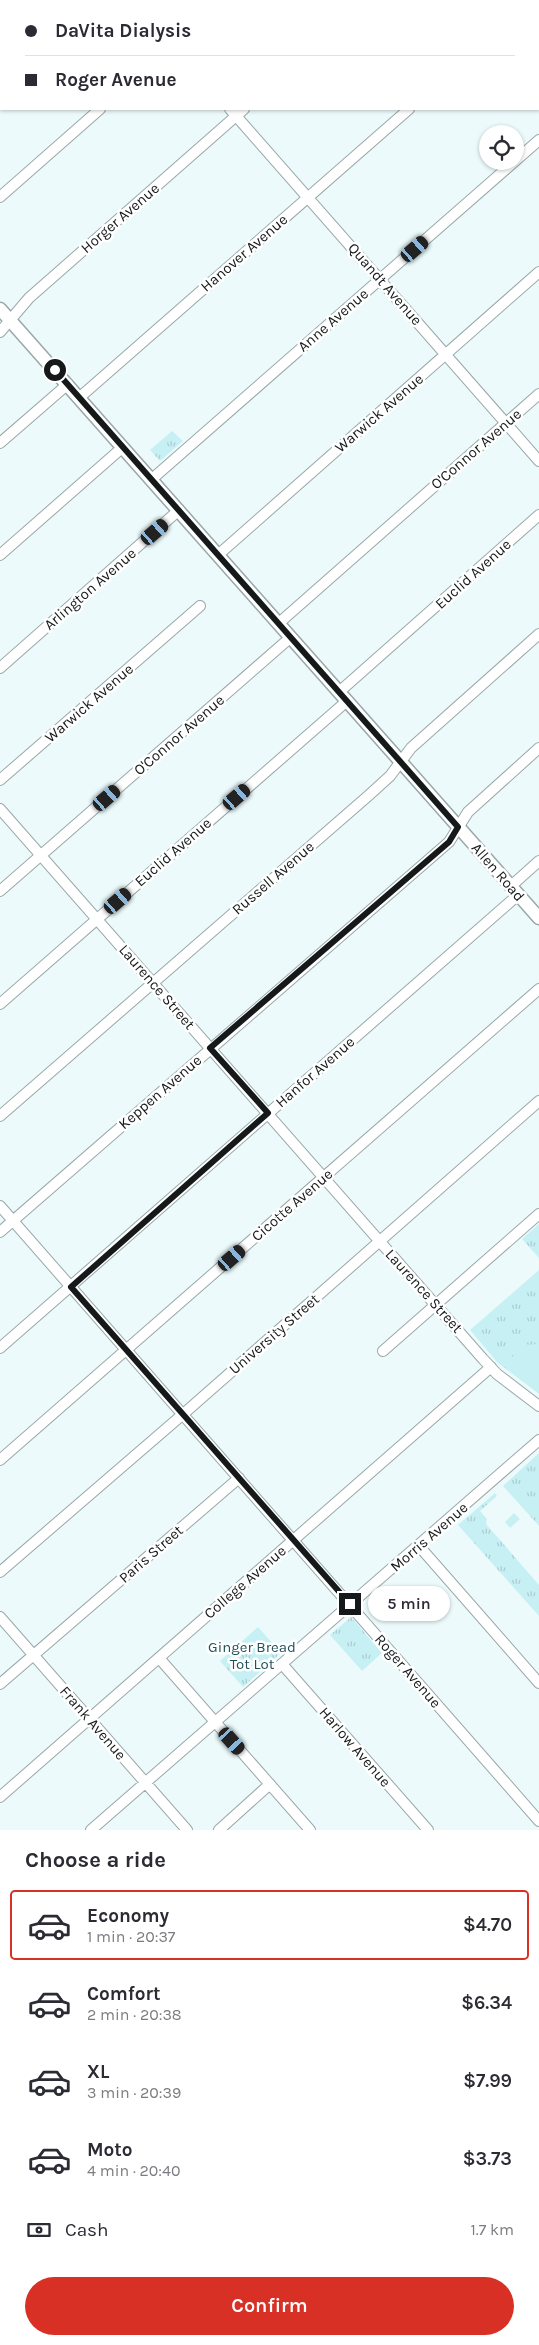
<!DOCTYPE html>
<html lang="en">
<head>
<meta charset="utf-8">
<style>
	:root { --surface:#fff; --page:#f2f2f3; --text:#2b2b33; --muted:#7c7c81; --line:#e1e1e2; --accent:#d93025 }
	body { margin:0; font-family:Karla,sans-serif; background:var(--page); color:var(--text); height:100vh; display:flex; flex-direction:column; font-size:19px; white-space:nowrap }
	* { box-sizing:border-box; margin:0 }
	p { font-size:16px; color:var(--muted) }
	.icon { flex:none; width:28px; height:28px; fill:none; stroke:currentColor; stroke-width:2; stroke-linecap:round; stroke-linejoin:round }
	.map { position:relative; height:1830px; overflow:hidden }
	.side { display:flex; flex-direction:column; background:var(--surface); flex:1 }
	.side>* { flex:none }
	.top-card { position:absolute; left:0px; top:0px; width:540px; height:110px; box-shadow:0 1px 4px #0004; display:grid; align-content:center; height:110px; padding:0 25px; background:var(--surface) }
	.controls { position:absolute; left:479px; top:125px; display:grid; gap:10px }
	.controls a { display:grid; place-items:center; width:45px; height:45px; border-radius:50%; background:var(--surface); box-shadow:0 1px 4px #0004; font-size:25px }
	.end { position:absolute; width:22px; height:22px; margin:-11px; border:6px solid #15191a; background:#fff; box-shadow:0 0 0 2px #fff }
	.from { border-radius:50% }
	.bubble { position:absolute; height:35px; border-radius:18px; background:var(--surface); box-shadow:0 1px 4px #0004; font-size:16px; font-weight:600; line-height:35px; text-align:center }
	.car { position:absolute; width:15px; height:30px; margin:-15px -8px; border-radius:6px; box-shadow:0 0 4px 1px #0007; background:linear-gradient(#222 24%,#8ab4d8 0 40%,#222 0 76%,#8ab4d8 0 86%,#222 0) }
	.top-card b { display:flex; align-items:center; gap:18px; height:48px; font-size:19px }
	.top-card b+b { border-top:1px solid var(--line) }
	.top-card i { width:12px; height:12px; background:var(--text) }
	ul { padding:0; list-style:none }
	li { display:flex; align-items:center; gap:15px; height:70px; margin:0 10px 8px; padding:0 15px; border:2px solid transparent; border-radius:5px }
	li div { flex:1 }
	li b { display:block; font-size:19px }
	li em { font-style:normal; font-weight:600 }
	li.selected { border-color:var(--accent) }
	li>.icon { width:45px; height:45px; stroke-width:1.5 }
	h2 { padding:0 25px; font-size:22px; line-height:60px }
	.pay { display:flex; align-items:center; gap:12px; height:55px; padding:0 25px; font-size:19px }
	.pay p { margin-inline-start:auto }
	.action { display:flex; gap:10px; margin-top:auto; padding:10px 25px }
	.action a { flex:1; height:58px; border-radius:30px; background:var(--accent); color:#fff; font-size:20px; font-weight:600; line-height:58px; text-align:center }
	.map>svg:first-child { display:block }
	.grass { fill:url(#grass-tufts) }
	.pitch { fill:#c7f0f5 }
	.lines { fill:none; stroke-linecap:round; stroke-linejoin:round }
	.minor-casing { stroke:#9aa7a9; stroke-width:12 }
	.major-casing { stroke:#9aa7a9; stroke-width:15 }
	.minor { stroke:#fff; stroke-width:10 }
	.major { stroke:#fff; stroke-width:12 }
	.rail-casing { stroke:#747d7e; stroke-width:4 }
	.rail { stroke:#fff; stroke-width:2; stroke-dasharray:5.5; stroke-linecap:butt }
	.route { stroke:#15191a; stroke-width:6 }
	.labels { text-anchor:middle; stroke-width:5; stroke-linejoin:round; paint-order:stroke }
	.street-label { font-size:15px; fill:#15191a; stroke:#fff }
	.park-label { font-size:15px; fill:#1e5258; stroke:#fff }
</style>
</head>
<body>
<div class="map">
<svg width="539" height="1830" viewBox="0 0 539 1830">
	<defs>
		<pattern id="grass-tufts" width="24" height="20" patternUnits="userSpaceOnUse" patternTransform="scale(1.25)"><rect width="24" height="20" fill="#c7f0f5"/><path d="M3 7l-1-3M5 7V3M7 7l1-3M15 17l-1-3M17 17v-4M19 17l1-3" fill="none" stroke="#aacdd1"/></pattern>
	</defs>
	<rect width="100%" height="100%" fill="#ecfafb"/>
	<path class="grass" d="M172,431L183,441L160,461L150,450Z
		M539,1224V1258L522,1239Z
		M539,1270V1394L498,1363L470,1330Z
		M539,1453V1526L503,1486Z
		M495,1493L497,1496L480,1511L487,1519L486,1524L539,1585V1616L458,1525Z
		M514,1513L520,1519L510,1528L505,1522Z
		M351,1617L382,1653L362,1671L330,1635Z
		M258,1627L281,1653L243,1687L220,1661Z"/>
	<path class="pitch" d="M539,1344V1392L509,1360L524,1345Z"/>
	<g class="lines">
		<defs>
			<path id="minor" d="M134,0L135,1
				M472,0L473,1
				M98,1L99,0
				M222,1L224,0
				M366,1L367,0
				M539,75V76
				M0,88L1,87
				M230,109L539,461
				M0,197L100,109
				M0,332L29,298L244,109
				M80,397L409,109
				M0,443L68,384
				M152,479L539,140
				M0,555L123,447
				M218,555L539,272
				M279,623L539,394
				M0,668L179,510
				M339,692L539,515
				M0,780L200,606
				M0,809L483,1359L497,1374L539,1406
				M511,886L539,861
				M0,891L291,637
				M0,1004L347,701
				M0,1116L368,796L390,776L411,748L539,634
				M0,1206L539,1821
				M0,1232L449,842L468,812L539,748
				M0,1348L518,895
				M383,1351L539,1214
				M0,1460L539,989
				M419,1546L539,1683
				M0,1572L189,1409L539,1101
				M0,1617L187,1830
				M159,1658L310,1830
				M282,1664L428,1830
				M0,1684L239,1478
				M0,1797L491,1367
				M91,1830L539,1440
				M219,1830L270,1784"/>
			<path id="major" d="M0,309L539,918"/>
		</defs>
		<use href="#minor" class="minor-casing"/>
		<use href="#major" class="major-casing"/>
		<use href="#minor" class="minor"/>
		<use href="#major" class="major"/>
		<defs>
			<path id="rail" d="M504,0L505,1"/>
		</defs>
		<use href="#rail" class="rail-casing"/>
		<use href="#rail" class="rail"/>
	</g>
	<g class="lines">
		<path class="route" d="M55,370L458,827L449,842L210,1048L268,1113L71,1287L350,1604"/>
	</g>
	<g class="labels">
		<g class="street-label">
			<text transform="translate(120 218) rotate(-41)" y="5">Horger Avenue</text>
			<text transform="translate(244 253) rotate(-41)" y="5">Hanover Avenue</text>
			<text transform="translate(385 284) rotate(49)" y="5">Quandt Avenue</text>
			<text transform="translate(333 320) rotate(-41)" y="5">Anne Avenue</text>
			<text transform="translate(379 413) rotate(-41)" y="5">Warwick Avenue</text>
			<text transform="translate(476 449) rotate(-41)" y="5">O'Connor Avenue</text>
			<text transform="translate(473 574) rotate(-42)" y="5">Euclid Avenue</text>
			<text transform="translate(90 589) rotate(-41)" y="5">Arlington Avenue</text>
			<text transform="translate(89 703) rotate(-41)" y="5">Warwick Avenue</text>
			<text transform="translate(179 735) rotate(-41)" y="5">O'Connor Avenue</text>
			<text transform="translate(173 852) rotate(-41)" y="5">Euclid Avenue</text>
			<text transform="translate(498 872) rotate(49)" y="5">Allen Road</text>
			<text transform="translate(273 878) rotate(-41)" y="5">Russell Avenue</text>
			<text transform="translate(157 987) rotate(49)" y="5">Laurence Street</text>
			<text transform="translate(315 1072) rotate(-41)" y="5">Hanfor Avenue</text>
			<text transform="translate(160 1092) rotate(-41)" y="5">Keppen Avenue</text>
			<text transform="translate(292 1205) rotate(-41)" y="5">Cicotte Avenue</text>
			<text transform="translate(424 1291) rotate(48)" y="5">Laurence Street</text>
			<text transform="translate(274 1334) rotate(-41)" y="5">University Street</text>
			<text transform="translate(429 1537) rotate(-41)" y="5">Morris Avenue</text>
			<text transform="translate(151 1554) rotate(-41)" y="5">Paris Street</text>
			<text transform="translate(245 1582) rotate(-41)" y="5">College Avenue</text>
			<text transform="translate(408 1671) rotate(49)" y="5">Roger Avenue</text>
			<text transform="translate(93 1723) rotate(49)" y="5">Frank Avenue</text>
			<text transform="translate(355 1747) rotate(49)" y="5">Harlow Avenue</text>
		</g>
		<g class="park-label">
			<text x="252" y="1652">Ginger Bread<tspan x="252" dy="17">Tot Lot</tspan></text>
		</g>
	</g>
</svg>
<div class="controls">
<a><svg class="icon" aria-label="locate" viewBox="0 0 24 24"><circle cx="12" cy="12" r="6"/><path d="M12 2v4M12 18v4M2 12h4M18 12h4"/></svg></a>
</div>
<i class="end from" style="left:55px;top:370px"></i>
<i class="end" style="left:350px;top:1604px"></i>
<div class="bubble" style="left:368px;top:1586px;width:82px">5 min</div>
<i class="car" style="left:415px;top:249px;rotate:49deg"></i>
<i class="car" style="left:155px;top:532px;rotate:49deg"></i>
<i class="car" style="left:237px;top:797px;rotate:49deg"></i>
<i class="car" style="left:107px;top:798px;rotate:49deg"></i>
<i class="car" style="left:118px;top:901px;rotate:49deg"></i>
<i class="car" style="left:232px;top:1258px;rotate:49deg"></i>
<i class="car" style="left:232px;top:1741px;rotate:138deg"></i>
<div class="top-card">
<b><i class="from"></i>DaVita Dialysis</b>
<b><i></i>Roger Avenue</b>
</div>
</div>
<section class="side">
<h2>Choose a ride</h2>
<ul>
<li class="selected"><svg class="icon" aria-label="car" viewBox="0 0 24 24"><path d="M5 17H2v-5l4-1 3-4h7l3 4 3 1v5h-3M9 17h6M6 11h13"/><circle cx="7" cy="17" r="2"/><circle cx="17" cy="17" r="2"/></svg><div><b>Economy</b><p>1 min · 20:37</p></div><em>$4.70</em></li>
<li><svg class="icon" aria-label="car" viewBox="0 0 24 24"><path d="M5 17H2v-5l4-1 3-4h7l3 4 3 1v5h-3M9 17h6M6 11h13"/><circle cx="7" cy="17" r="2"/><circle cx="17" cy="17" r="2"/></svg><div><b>Comfort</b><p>2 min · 20:38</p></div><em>$6.34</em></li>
<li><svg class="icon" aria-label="car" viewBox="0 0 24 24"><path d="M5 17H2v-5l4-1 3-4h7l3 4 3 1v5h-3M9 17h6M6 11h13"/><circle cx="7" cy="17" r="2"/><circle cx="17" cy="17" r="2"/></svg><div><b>XL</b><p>3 min · 20:39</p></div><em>$7.99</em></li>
<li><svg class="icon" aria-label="car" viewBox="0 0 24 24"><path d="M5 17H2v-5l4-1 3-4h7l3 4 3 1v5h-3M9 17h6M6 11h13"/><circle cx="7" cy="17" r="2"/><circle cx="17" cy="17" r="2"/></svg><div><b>Moto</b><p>4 min · 20:40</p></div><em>$3.73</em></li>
</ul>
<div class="pay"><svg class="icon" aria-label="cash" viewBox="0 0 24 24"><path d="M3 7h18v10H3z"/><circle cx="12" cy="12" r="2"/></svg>Cash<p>1.7 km</p></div>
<div class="action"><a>Confirm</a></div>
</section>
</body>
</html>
